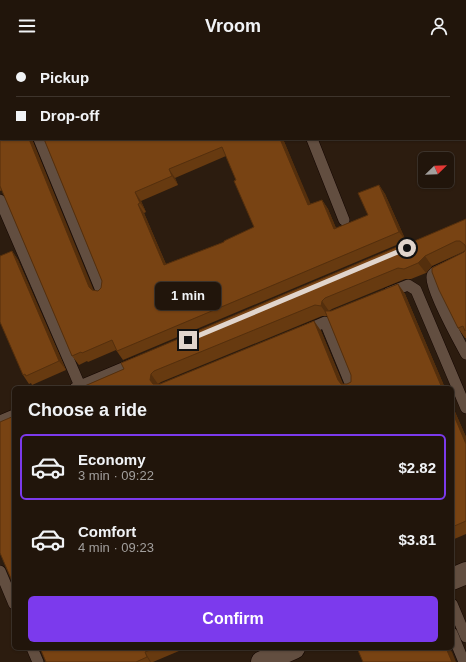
<!DOCTYPE html>
<html lang="en">
<head>
<meta charset="utf-8">
<style>
	:root { --surface:#21150b; --page:#2d2219; --text:#f1f3f6; --muted:#a29f9d; --line:#3e342c; --accent:#7c3aed }
	body { margin:0; font-family:Arial,sans-serif; background:var(--page); color:var(--text); height:100vh; display:flex; flex-direction:column; font-size:15px; white-space:nowrap }
	* { box-sizing:border-box; margin:0 }
	p { font-size:13px; color:var(--muted) }
	.icon { flex:none; width:22px; height:22px; fill:none; stroke:currentColor; stroke-width:2; stroke-linecap:round; stroke-linejoin:round }
	.map { position:relative; flex:1; overflow:hidden }
	.side { position:absolute; left:12px; top:334px; width:442px; height:264px; display:flex; flex-direction:column; background:var(--surface); border-radius:6px; box-shadow:0 1px 3px #0004,0 0 0 1px var(--line) }
	.side>* { flex:none }
	.guide { position:absolute; left:0px; top:0px; width:466px; height:88px; box-shadow:0 1px 3px #0004,0 0 0 1px var(--line); display:grid; align-content:center; height:88px; padding:0 16px; background:var(--surface) }
	.needle { width:26px; rotate:67deg }
	.fabs { position:absolute; left:418px; top:100px; display:grid; gap:8px }
	.fabs a { display:grid; place-items:center; width:36px; height:36px; border-radius:6px; background:var(--surface); box-shadow:0 1px 3px #0004,0 0 0 1px var(--line); font-size:20px }
	.end { position:absolute; width:18px; height:18px; margin:-9px; border:5px solid #e1d5cc; background:#111; box-shadow:0 0 0 2px #111 }
	.from { border-radius:50% }
	.bubble { position:absolute; height:28px; border-radius:6px; background:var(--surface); box-shadow:0 1px 3px #0004,0 0 0 1px var(--line); font-size:13px; font-weight:700; line-height:28px; text-align:center }
	.guide b { display:flex; align-items:center; gap:14px; height:38px; font-size:15px }
	.guide b+b { border-top:1px solid var(--line) }
	.guide i { width:10px; height:10px; background:var(--text) }
	ul { padding:0; list-style:none }
	li { display:flex; align-items:center; gap:12px; height:66px; margin:0 8px 6px; padding:0 8px; border:2px solid transparent; border-radius:6px }
	li div { flex:1 }
	li b { display:block; font-size:15px }
	li em { font-style:normal; font-weight:700 }
	li.current { border-color:var(--accent) }
	li>.icon { width:36px; height:36px; stroke-width:1.5 }
	h2 { padding:0 16px; font-size:18px; line-height:48px }
	.cta { display:flex; gap:8px; margin-top:auto; padding:8px 16px }
	.cta a { flex:1; height:46px; border-radius:6px; background:var(--accent); color:#fff; font-size:16px; font-weight:700; line-height:46px; text-align:center }
	header { display:flex; justify-content:space-between; align-items:center; height:52px; padding:0 16px; background:var(--surface); font-size:18px; font-weight:700 }
	.map>svg:first-child { display:block }
	.lines { fill:none; stroke-linecap:round; stroke-linejoin:round }
	.service-casing { stroke:#140600; stroke-width:12 }
	.minor-casing { stroke:#140600; stroke-width:23 }
	.service { stroke:#624e40; stroke-width:11 }
	.minor { stroke:#624e40; stroke-width:22 }
	.wall { fill:#673a10; fill-rule:evenodd }
	.shaded-wall { fill:#542f0d }
	.building { fill:#784313; stroke:#542f0d; fill-rule:evenodd }
	.route { stroke:#e1d5cc; stroke-width:5 }
</style>
</head>
<body>
<header><svg class="icon" aria-label="menu" viewBox="0 0 24 24"><path d="M4 6h16M4 12h16M4 18h16"/></svg>Vroom<svg class="icon" aria-label="person" viewBox="0 0 24 24"><circle cx="12" cy="8" r="4"/><path d="M4 21q1-7 8-7t8 7"/></svg></header>
<div class="map">
<svg width="466" height="610" viewBox="0 0 466 610">
	<rect width="100%" height="100%" fill="#2c1c0f"/>
	<g class="lines">
		<defs>
			<path id="service" d="M277,0V1
				M39,87L102,241
				M312,87L344,168
				M0,148L80,334
				M466,206L435,220C433,222 432,222 432,225C430,237 459,289 466,302
				M388,241L408,233L416,238L466,356
				M304,279L325,270L352,336
				M75,336L137,310
				M0,369L14,363
				M0,519L14,552
				M452,552L466,585
				M452,581L464,610
				M32,596L38,610"/>
			<path id="minor" d="M444,0V1
				M45,1L48,0
				M0,19H1
				M465,48L466,50
				M452,527L466,521
				M262,610L294,596"/>
		</defs>
		<use href="#service" class="service-casing"/>
		<use href="#minor" class="minor-casing"/>
		<use href="#service" class="service"/>
		<use href="#minor" class="minor"/>
	</g>
	<path class="wall" d="M285,0H293L291,1H286Z
		M0,58L33,90L93,238L98,239L101,236L102,229L44,87H283L310,152L322,148L328,157L336,176L368,163L379,133L385,142L406,189L123,308L116,298L88,310L87,309L79,313L72,304L2,138L0,139ZM226,104L236,128L254,175L224,190L166,212L144,161L146,160L141,149L178,133L175,126Z
		M466,167V286H465L458,276L465,199L432,214L426,221L411,227H405L332,257L329,259H331L398,232L405,242L445,336H80L124,317L405,193ZM322,264H327L351,323V330L347,332H343L321,279L314,269L160,332H158L161,330Z
		M12,199L18,208L66,318L32,333L31,331L29,332L23,323Z
		M452,353L466,385V482L452,488Z
		M40,596H186L153,610H46Z"/>
	<path class="shaded-wall" d="M29,87H33V90L96,244L89,235Z
		M280,87H283L315,162L308,153Z
		M169,117L175,126L178,133L172,124Z
		M379,133L385,142L406,189L399,180Z
		M135,140L141,149L146,160L140,151Z
		M322,148L328,157L340,186L334,177Z
		M138,152L144,161L170,222L164,213Z
		M12,199L18,208L66,318L59,309Z
		M425,204L432,214L426,221L418,211Z
		M398,232L405,242L445,336H442Z
		M322,249L329,259L328,264L321,254Z
		M314,269L321,279L344,336L338,328Z
		M151,322L158,332L156,336L150,328Z
		M452,353L466,385V392L452,359Z
		M446,596H449L452,600L456,610H452Z
		M145,600L151,610H150L147,605Z"/>
	<path class="building" d="M182,0H243L244,1H182Z
		M459,0H466V16L465,14V1H459Z
		M0,58H1V87H29L89,235L92,238L98,239L101,236L102,229L44,87H280L308,153L322,148L334,177L368,163L358,141L379,133L399,180L117,299L112,288L82,301L81,300L72,304L0,134ZM222,95L236,128L234,129L254,175L224,189V190L164,213L138,152L140,151L135,140L172,124L169,117Z
		M466,167V278L465,279L463,274L458,276L439,238L432,220V216L464,200L466,197L465,193L460,189H456L425,204L418,211L404,217L398,216L325,246L322,249L321,254L315,253L154,319L151,322L150,328L153,332H160L314,269L338,328L341,332H347L351,330V323L325,259H331L398,232L442,336H80L124,317L121,311L404,192L405,193Z
		M12,199L59,309L26,324L25,322L23,323L0,270V204Z
		M452,359L466,392V469L452,475Z
		M14,364V529V528L12,529L0,501V370Z
		M40,596H155L145,600L147,605L136,610H46Z
		M357,596H446L452,610H363Z"/>
	<g class="lines">
		<path class="route" d="M188,288L407,196"/>
	</g>
</svg>
<div class="fabs">
<a><svg class="needle" viewBox="-14 -14 28 28"><path d="M0-13l5 13h-10z" fill="#e53935"/><path d="M0 13l5-13h-10z" fill="#a29f9d"/></svg></a>
</div>
<i class="end from" style="left:407px;top:196px"></i>
<i class="end" style="left:188px;top:288px"></i>
<div class="bubble" style="left:155px;top:230px;width:66px">1 min</div>
<div class="guide">
<b><i class="from"></i>Pickup</b>
<b><i></i>Drop-off</b>
</div>
<section class="side">
<h2>Choose a ride</h2>
<ul>
<li class="current"><svg class="icon" aria-label="car" viewBox="0 0 24 24"><path d="M5 17H2v-5l4-1 3-4h7l3 4 3 1v5h-3M9 17h6M6 11h13"/><circle cx="7" cy="17" r="2"/><circle cx="17" cy="17" r="2"/></svg><div><b>Economy</b><p>3 min · 09:22</p></div><em>$2.82</em></li>
<li><svg class="icon" aria-label="car" viewBox="0 0 24 24"><path d="M5 17H2v-5l4-1 3-4h7l3 4 3 1v5h-3M9 17h6M6 11h13"/><circle cx="7" cy="17" r="2"/><circle cx="17" cy="17" r="2"/></svg><div><b>Comfort</b><p>4 min · 09:23</p></div><em>$3.81</em></li>
</ul>
<div class="cta"><a>Confirm</a></div>
</section>
</div>
</body>
</html>
